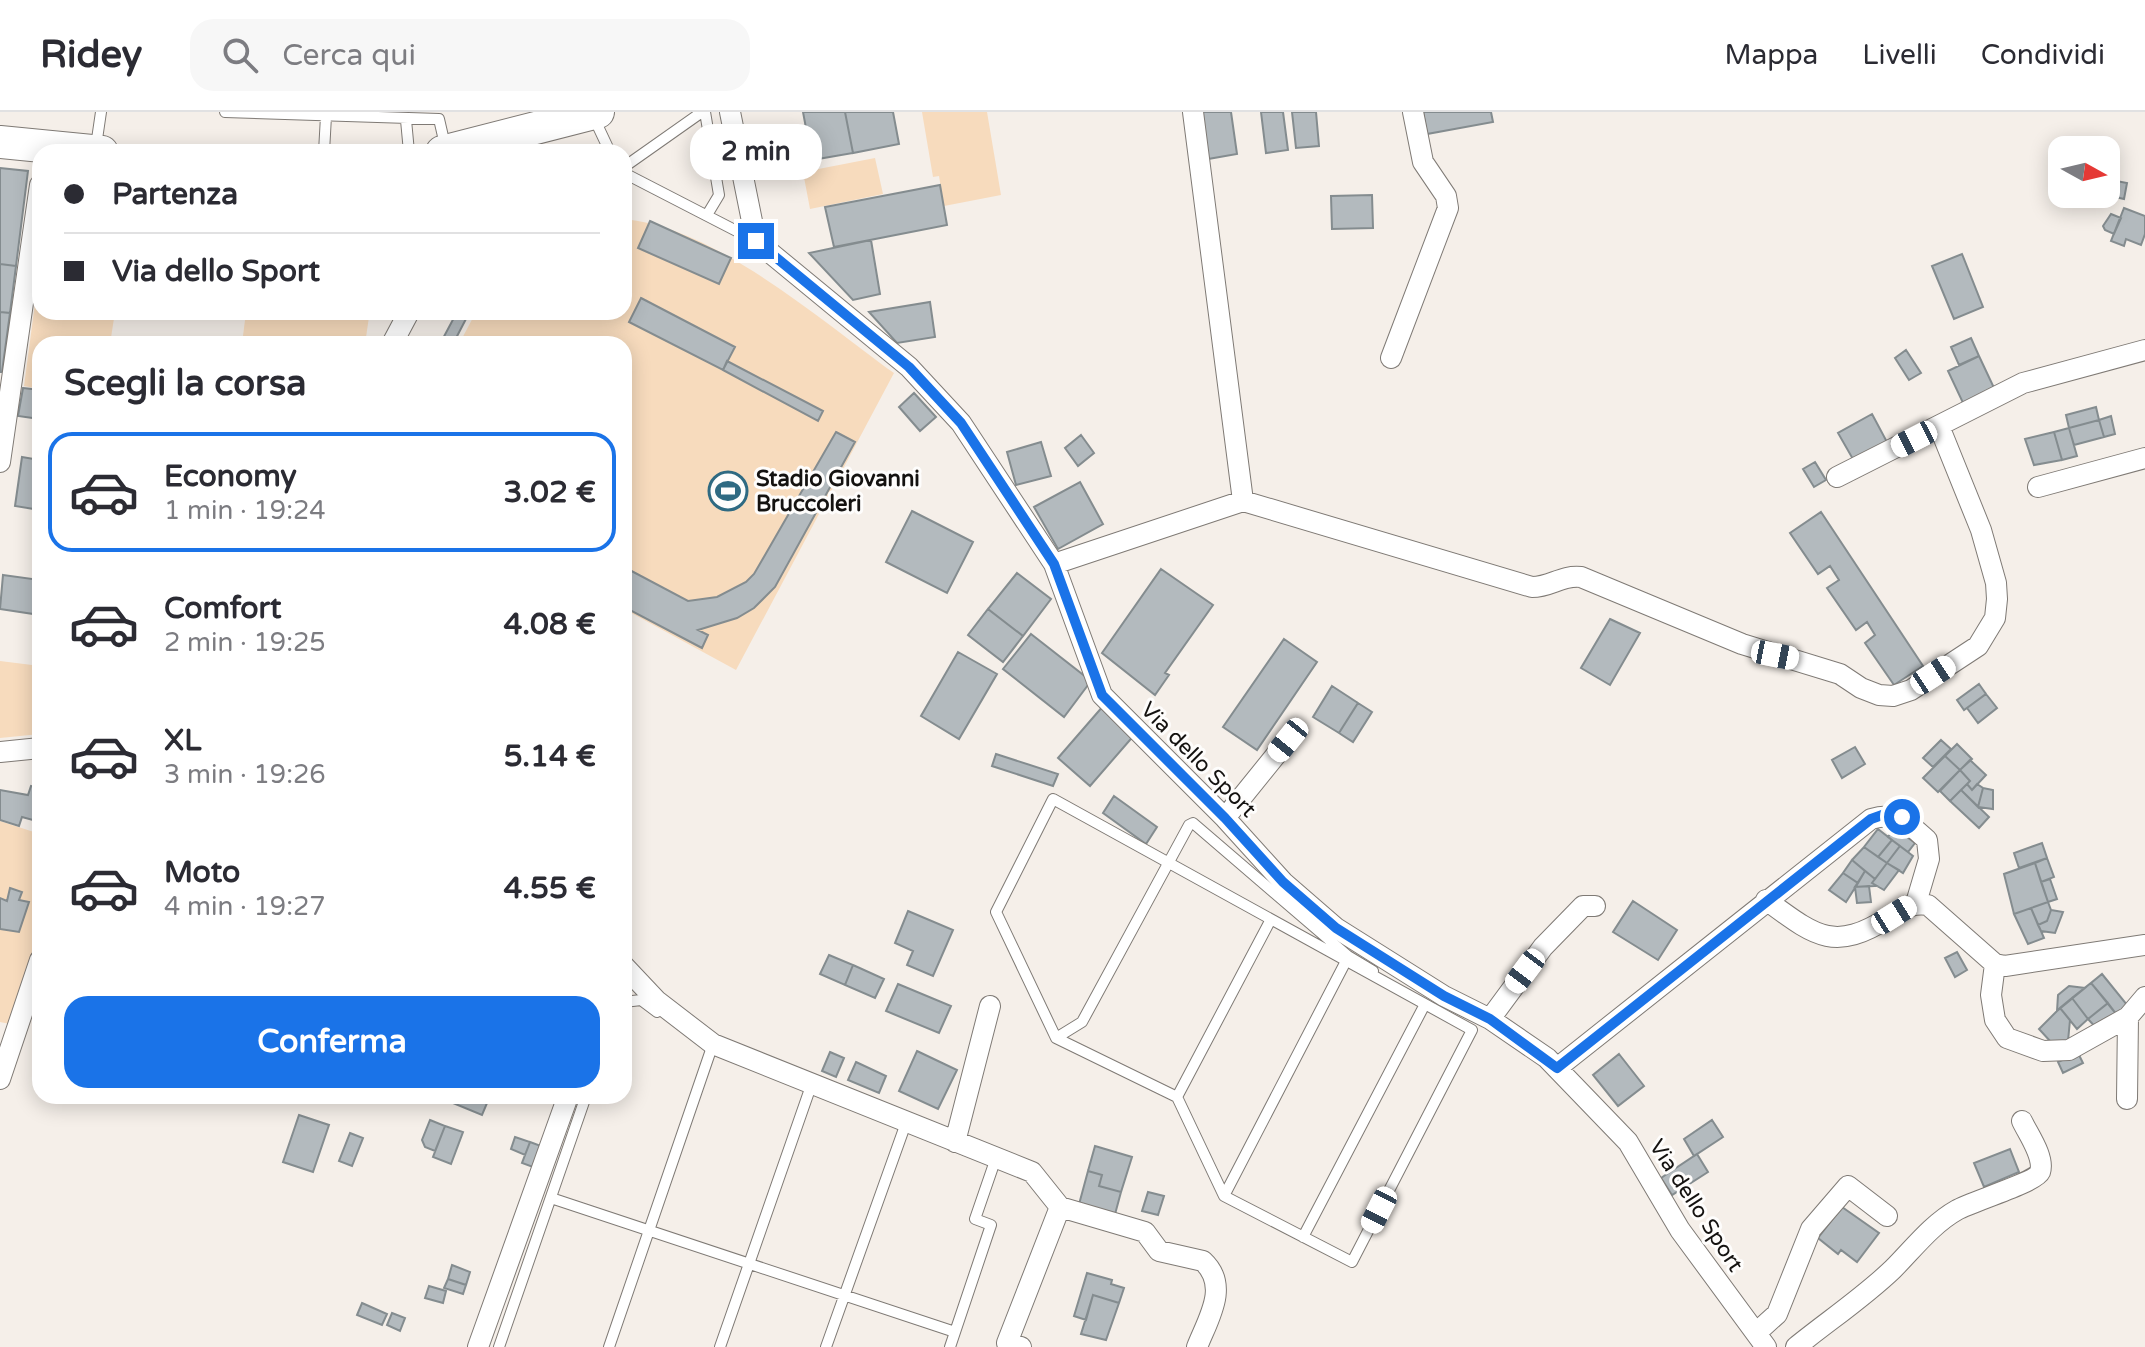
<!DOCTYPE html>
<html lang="it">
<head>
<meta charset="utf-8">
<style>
	:root { --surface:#fff; --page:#f7f7f7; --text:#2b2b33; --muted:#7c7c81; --line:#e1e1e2; --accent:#1a73e8 }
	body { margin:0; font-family:"Varela Round",sans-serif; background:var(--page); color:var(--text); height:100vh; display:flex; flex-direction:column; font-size:30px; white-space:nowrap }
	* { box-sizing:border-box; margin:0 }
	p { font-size:26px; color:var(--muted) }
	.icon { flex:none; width:44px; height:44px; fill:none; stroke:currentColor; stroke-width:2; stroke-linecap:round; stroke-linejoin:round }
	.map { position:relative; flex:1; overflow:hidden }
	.details { position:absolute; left:32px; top:224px; width:600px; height:768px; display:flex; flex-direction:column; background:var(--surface); border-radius:24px; box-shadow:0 4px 20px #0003 }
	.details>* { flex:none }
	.top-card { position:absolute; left:32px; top:32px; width:600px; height:176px; border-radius:24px; box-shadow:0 4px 20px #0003; display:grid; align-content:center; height:176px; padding:0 32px; background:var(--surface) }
	.needle { width:52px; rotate:98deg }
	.controls { position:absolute; left:2048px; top:24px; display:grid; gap:16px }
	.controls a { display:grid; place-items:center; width:72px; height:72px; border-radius:16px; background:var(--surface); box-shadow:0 4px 20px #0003; font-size:40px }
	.end { position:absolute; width:36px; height:36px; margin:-18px; border:10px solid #1a73e8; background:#fff; box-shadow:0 0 0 4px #fff }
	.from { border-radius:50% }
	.bubble { position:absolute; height:56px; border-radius:24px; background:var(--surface); box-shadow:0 4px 20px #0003; font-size:26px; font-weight:700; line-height:56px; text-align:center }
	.car { position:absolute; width:24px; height:48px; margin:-24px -12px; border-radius:10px; box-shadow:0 0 6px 2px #0007; background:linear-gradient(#fff 24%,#345 0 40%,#fff 0 76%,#345 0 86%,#fff 0) }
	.top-card b { display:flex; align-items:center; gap:28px; height:76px; font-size:30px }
	.top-card b+b { border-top:2px solid var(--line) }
	.top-card i { width:20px; height:20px; background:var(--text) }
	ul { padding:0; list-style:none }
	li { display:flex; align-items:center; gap:24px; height:120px; margin:0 16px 12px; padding:0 16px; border:4px solid transparent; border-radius:24px }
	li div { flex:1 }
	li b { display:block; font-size:30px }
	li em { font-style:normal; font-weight:700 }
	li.on { border-color:var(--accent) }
	li>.icon { width:72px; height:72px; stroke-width:1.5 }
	h2 { padding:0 32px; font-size:36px; line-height:96px }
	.primary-button { display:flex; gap:16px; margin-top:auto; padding:16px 32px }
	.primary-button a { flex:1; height:92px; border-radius:24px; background:var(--accent); color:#fff; font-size:32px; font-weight:700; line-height:92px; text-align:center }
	header { display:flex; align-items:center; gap:48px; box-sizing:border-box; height:112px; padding:0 40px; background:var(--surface); border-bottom:2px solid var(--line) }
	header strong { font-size:38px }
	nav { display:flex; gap:44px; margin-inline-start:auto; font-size:28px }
	.search { width:560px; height:72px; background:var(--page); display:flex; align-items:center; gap:20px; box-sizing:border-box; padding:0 28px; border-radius:24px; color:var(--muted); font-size:30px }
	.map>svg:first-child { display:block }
	.green { fill:#f7dbbd }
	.building { fill:#b3babe; stroke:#848c8f; stroke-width:2 }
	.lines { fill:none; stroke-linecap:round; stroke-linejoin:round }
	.lane-casing { stroke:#7f7a75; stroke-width:12 }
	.street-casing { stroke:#7f7a75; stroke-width:22 }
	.primary-casing { stroke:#7f7a75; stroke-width:34 }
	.lane { stroke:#fff; stroke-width:10 }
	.street { stroke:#fff; stroke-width:20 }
	.primary { stroke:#fff; stroke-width:32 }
	.route { stroke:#1a73e8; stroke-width:10 }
	.labels { text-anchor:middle; stroke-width:6; stroke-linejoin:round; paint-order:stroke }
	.poi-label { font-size:22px; font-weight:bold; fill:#141210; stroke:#fefdfc; text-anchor:start }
	.street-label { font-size:22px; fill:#141210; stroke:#fefdfc }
</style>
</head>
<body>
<header>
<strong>Ridey</strong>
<div class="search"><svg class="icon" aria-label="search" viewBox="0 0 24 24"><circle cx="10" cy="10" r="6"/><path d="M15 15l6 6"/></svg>Cerca qui</div>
<nav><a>Mappa</a><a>Livelli</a><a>Condividi</a></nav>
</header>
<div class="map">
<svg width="2145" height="1235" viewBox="0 0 2145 1235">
	<rect width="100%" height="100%" fill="#f5efe9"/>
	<path class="green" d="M922,0H987L1001,83L944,94L939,64L933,65Z
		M875,46L883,82L810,97L803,60Z
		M624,107C715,115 820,208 894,261L736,558L624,497V232H459L476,200H624Z
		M36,184L40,185V200H115L110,232H40V277L24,274Z
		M246,200H390L389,208L369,205L365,232H242Z
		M0,549L40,554V622L0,626Z
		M0,709L40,722V817L10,912L0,910Z"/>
	<path class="building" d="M803,0H845L853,41L812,48Z
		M845,0H893L899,32L853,41Z
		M1201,0H1231L1237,42L1208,47Z
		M1261,0H1283L1288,38L1266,41Z
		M1292,0H1316L1319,34L1296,36Z
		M1423,0H1491L1493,10L1427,22Z
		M0,56L28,59L16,154L0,152Z
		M2106,67L2127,71L2124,87L2102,82H2106Z
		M940,73L947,113L834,135L825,95Z
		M1372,83L1373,116L1332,117L1331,84Z
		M2124,96L2145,104V122L2141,133L2126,127L2124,134L2111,129Z
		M2111,102L2121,106L2114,122L2105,118L2103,114Z
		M650,109L731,146L719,172L638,136Z
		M871,128L880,182L853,188L809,141Z
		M1962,142L1983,195L1954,207L1932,154Z
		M0,152L16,154L10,201L0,200Z
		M641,186L735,235L723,258L629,210Z
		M930,190L935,225L897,231L869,200Z
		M0,200L10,201L2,260H0Z
		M457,200L469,201L453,232H440Z
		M1971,226L1979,244L1959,253L1951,235Z
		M1906,238L1921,261L1909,268L1895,246Z
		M1979,244L1995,278L1964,293L1948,259Z
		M727,249L823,299L818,309L723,258Z
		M23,276L40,278V307L18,304Z
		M914,281L936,305L920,319L899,295Z
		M2096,295L2099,308L2069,316L2066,303Z
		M1872,302L1887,330L1854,349L1838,321Z
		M2111,304L2115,322L2104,325L2099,308Z
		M2099,308L2104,325L2074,333L2069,316Z
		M2069,316L2077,344L2062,348L2054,320Z
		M836,320L855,330L775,475L754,496L737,506L698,518L708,523L702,536L624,495V455L688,489L717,485L746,470L754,462Z
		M2054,320L2062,348L2034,353L2025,327Z
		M1081,323L1094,341L1078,354L1065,336Z
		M1041,330L1051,364L1016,373L1007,340Z
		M22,345L40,348V398L15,394Z
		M1815,350L1826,368L1814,375L1803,357Z
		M1080,370L1103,412L1058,437L1034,395Z
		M912,399L973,430L947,481L886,450Z
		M1821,400L1923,554L1894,573L1865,531L1875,523L1867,510L1856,518L1827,476L1839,468L1830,454L1818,462L1790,421Z
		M1161,457L1213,493L1165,561L1169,563L1155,583L1102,541Z
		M1017,461L1051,487L1023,524L988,497Z
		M3,463L40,468V503L0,497Z
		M988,497L1023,524L1003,550L968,523Z
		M1610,507L1640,521L1610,573L1581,556Z
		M1031,522L1091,569L1064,605L1003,557Z
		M1284,527L1317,550L1257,638L1223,615Z
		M958,540L997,562L959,627L921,604Z
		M1979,572L1986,582L1964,598L1957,588Z
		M1332,574L1358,591L1339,621L1313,605Z
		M1986,582L1997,596L1978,611L1967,596Z
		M1358,591L1372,600L1353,630L1339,621Z
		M1104,593L1136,621L1090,674L1058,646Z
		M1941,628L1951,637L1933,655L1923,646Z
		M1957,632L1972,647L1960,658L1945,644Z
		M1855,635L1865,652L1842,666L1832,648Z
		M996,642L1058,662L1053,674L992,654Z
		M1945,644L1960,658L1938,680L1923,666Z
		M1970,648L1986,663L1972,678L1967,672L1970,669L1960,658Z
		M1960,658L1970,669L1950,689L1940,679Z
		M1967,672L1972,678L1977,672L1983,676L1978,695L1961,678Z
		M31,674L40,676V710L22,705L19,714L0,708V678L28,683Z
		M1983,676L1993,678V697L1978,695Z
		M1961,678L1989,705L1979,716L1950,689Z
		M1114,684L1157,715L1146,732L1103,701Z
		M1895,716L1915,731L1908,740L1888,725Z
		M1878,717L1892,728L1878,745L1864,735Z
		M1892,728L1900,734L1887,751L1878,745Z
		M2042,731L2047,746L2019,756L2014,741Z
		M1900,734L1913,744L1903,761L1887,751Z
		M1864,735L1887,751L1875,767L1852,748Z
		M2047,746L2054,765L2041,770L2035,751Z
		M1852,748L1865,759L1858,771L1843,761Z
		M1887,751L1899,758L1884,778L1872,771Z
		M2035,751L2048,790L2014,802L2004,762Z
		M1865,759L1875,767L1872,771L1877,774L1855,775Z
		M1843,761L1858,771L1846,790L1829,778Z
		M2050,767L2057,787L2048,790L2041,770Z
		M1869,774L1871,790L1857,791L1855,775Z
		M10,776L22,780L19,788L29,790L19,820L0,817V786L7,789Z
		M1633,789L1677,818L1658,848L1613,820Z
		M2048,790L2051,798L2047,809L2038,813L2031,796Z
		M2031,796L2044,826L2028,832L2014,802Z
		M2051,798L2063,800L2055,821L2041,819L2038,813L2047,809Z
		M908,799L953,818L933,864L907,853L913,839L895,831Z
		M1957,840L1967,858L1955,865L1945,846Z
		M829,843L853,853L845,873L820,862Z
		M853,853L884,867L875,886L845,873Z
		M2102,862L2128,894L2117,903L2091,871Z
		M2091,871L2108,891L2088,907L2072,886Z
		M898,872L951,894L939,921L886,899Z
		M2069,874L2085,876L2057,899L2058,883Z
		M2072,886L2088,907L2077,917L2060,896Z
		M2108,891L2117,903L2098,918L2088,907Z
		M2060,896L2070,908L2068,929H2050L2039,917Z
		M917,939L957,958L938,997L899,979Z
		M830,940L844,946L836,965L822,959Z
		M2078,941L2083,951L2063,961L2058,950Z
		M1619,942L1644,974L1618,994L1593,963Z
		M856,950L886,964L879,981L848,968Z
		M436,984H490L482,1003Z
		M299,1003L329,1013L313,1060L283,1050Z
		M430,1008L445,1014L435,1039L425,1035L422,1028Z
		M1712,1008L1723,1025L1694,1044L1684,1027Z
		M445,1014L463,1020L451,1052L433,1045Z
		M350,1021L363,1026L352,1054L339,1049Z
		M515,1025L530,1030L525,1043L511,1037Z
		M530,1030L541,1034L533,1055L522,1051Z
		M1095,1034L1132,1045L1121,1080L1099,1074L1102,1063L1088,1059Z
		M2010,1037L2019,1060L1984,1075L1974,1051Z
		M1697,1042L1708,1060L1672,1083L1661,1066Z
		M1088,1059L1102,1063L1099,1074L1121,1080L1114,1106L1078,1096Z
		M1148,1080L1164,1084L1158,1103L1142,1099Z
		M1842,1095L1879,1121L1857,1150L1841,1138L1838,1142L1818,1126Z
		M452,1153L470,1160L466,1173L448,1167Z
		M1087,1161L1112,1168L1111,1172L1124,1176L1119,1191L1093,1183L1086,1208L1074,1204Z
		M448,1167L466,1173L463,1182L444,1176Z
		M429,1174L446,1179L443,1191L425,1186Z
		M1093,1183L1119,1191L1106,1228L1081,1222Z
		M362,1191L387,1202L382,1213L357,1203Z
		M392,1201L405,1206L400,1219L387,1213Z"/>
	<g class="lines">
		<defs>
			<path id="lane" d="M225,0L439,7L445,33
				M705,0L719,83L707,103
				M594,6L610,40
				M406,8L409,40
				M96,34L101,0
				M324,40L326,4
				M624,55L702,0
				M624,61L754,128
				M1053,687L1472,918L1352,1150L1224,1084L1177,985L1056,926L996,800Z
				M624,890L641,888L657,900
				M1056,926L1082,910L1189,713L1193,711L1348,844L1373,859
				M393,984L396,985
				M1177,985L1270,809
				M1224,1084L1345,851
				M551,1086L955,1220
				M1303,1125L1424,894
				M499,1235L586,984
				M609,1235L713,932
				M720,1235L811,974
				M826,1235L906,1011
				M950,1235L991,1113L975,1107L996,1046"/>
			<path id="street" d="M730,0L756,129L909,255L961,311L1054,452L1102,583L1225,706L1283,770L1336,816L1444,884L1490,907L1547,946L1628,1030L1680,1118L1766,1235
				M1193,0L1243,389
				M392,232L409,200
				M1391,246L1448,96L1446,84L1423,50L1413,0
				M0,350L40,73
				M1837,365L2023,271L2145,238
				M2038,375L2145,346
				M1054,452L1243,389L1532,475C1551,475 1561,463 1581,465L1742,532L1840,562L1861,576L1879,583L1893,584L1911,578L1978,534L1995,506L1997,487L1996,471L1981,418L1939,314
				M0,640L40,636
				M1225,706L1288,628
				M1766,788C1814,823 1833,841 1888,806C1902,798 1911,790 1928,793L1995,852L2005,854L2145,833
				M1995,852L1991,883L1995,908L2007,926L2043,939L2069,938L2128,905L2145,885
				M624,854L657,889L713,932L1032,1060L1060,1095L1145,1120L1159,1139L1203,1149C1230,1174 1208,1207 1197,1235
				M1490,907L1543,835L1583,794H1595
				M1557,956L1871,707C1898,699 1908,711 1927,728L1929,747L1916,791
				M0,967L40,848
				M2127,987L2128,905
				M955,1030L990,894
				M1756,1221L1777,1202L1811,1117L1848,1074L1887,1104
				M478,1235L568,984
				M1021,1235L1007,1231L1060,1095
				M1796,1235C1828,1209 1864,1185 1893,1157C1913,1137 1932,1112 1957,1098C1971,1090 2036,1070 2040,1060C2045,1045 2028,1022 2022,1009"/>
			<path id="primary" d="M0,30L102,40
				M442,40L598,0"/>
		</defs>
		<use href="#lane" class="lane-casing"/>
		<use href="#street" class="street-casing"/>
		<use href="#primary" class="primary-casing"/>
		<use href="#lane" class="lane"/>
		<use href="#street" class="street"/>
		<use href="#primary" class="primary"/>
	</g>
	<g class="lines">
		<path class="route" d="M756,129L909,255L961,311L1054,452L1102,583L1225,706L1283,770L1336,816L1444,884L1490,907L1557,956L1871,707L1885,702L1902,705"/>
	</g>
	<defs>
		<symbol id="stadium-ring" viewBox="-11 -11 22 22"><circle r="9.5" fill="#fefdfc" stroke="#2f6a82" stroke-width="1.5"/><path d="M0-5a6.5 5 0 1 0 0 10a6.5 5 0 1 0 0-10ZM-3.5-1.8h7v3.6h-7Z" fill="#2f6a82"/></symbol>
	</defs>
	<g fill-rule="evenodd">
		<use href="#stadium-ring" x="706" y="357" width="44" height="44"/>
	</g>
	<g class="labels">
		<g class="poi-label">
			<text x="756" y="374">Stadio Giovanni<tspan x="756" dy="25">Bruccoleri</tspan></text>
		</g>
		<g class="street-label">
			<text transform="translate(1199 647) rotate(45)" y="8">Via dello Sport</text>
			<text transform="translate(1697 1093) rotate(57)" y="8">Via dello Sport</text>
		</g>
	</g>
</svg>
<div class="controls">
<a><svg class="needle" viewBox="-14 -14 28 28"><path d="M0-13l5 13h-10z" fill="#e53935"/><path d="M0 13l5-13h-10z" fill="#7c7c81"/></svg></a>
</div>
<i class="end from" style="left:1902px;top:705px"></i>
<i class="end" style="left:756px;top:129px"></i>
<div class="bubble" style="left:690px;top:12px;width:132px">2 min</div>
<i class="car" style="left:1914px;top:327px;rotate:243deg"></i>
<i class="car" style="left:1775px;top:543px;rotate:101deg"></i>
<i class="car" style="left:1933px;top:563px;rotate:57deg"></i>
<i class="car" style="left:1288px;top:628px;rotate:219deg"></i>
<i class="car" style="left:1894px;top:803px;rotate:58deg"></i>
<i class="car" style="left:1525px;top:859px;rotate:217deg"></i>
<i class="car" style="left:1379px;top:1098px;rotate:207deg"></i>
<div class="top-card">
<b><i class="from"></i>Partenza</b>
<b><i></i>Via dello Sport</b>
</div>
<section class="details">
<h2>Scegli la corsa</h2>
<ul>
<li class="on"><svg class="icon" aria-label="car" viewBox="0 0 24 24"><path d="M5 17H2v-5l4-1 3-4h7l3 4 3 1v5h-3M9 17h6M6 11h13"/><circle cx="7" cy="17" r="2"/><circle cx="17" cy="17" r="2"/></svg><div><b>Economy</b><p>1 min · 19:24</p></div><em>3.02 €</em></li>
<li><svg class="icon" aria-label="car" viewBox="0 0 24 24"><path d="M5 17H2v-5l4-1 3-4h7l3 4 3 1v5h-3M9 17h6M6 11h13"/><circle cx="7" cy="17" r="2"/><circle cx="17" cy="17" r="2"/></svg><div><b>Comfort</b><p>2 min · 19:25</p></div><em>4.08 €</em></li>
<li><svg class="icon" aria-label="car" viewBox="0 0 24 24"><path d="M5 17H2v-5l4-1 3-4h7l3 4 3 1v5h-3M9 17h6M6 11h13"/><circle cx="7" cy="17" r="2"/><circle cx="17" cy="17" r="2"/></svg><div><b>XL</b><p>3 min · 19:26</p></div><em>5.14 €</em></li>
<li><svg class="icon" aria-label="car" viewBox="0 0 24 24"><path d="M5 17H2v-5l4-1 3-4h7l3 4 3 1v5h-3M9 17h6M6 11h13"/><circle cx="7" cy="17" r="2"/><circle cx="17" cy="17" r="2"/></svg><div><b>Moto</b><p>4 min · 19:27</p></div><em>4.55 €</em></li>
</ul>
<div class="primary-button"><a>Conferma</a></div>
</section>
</div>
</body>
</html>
